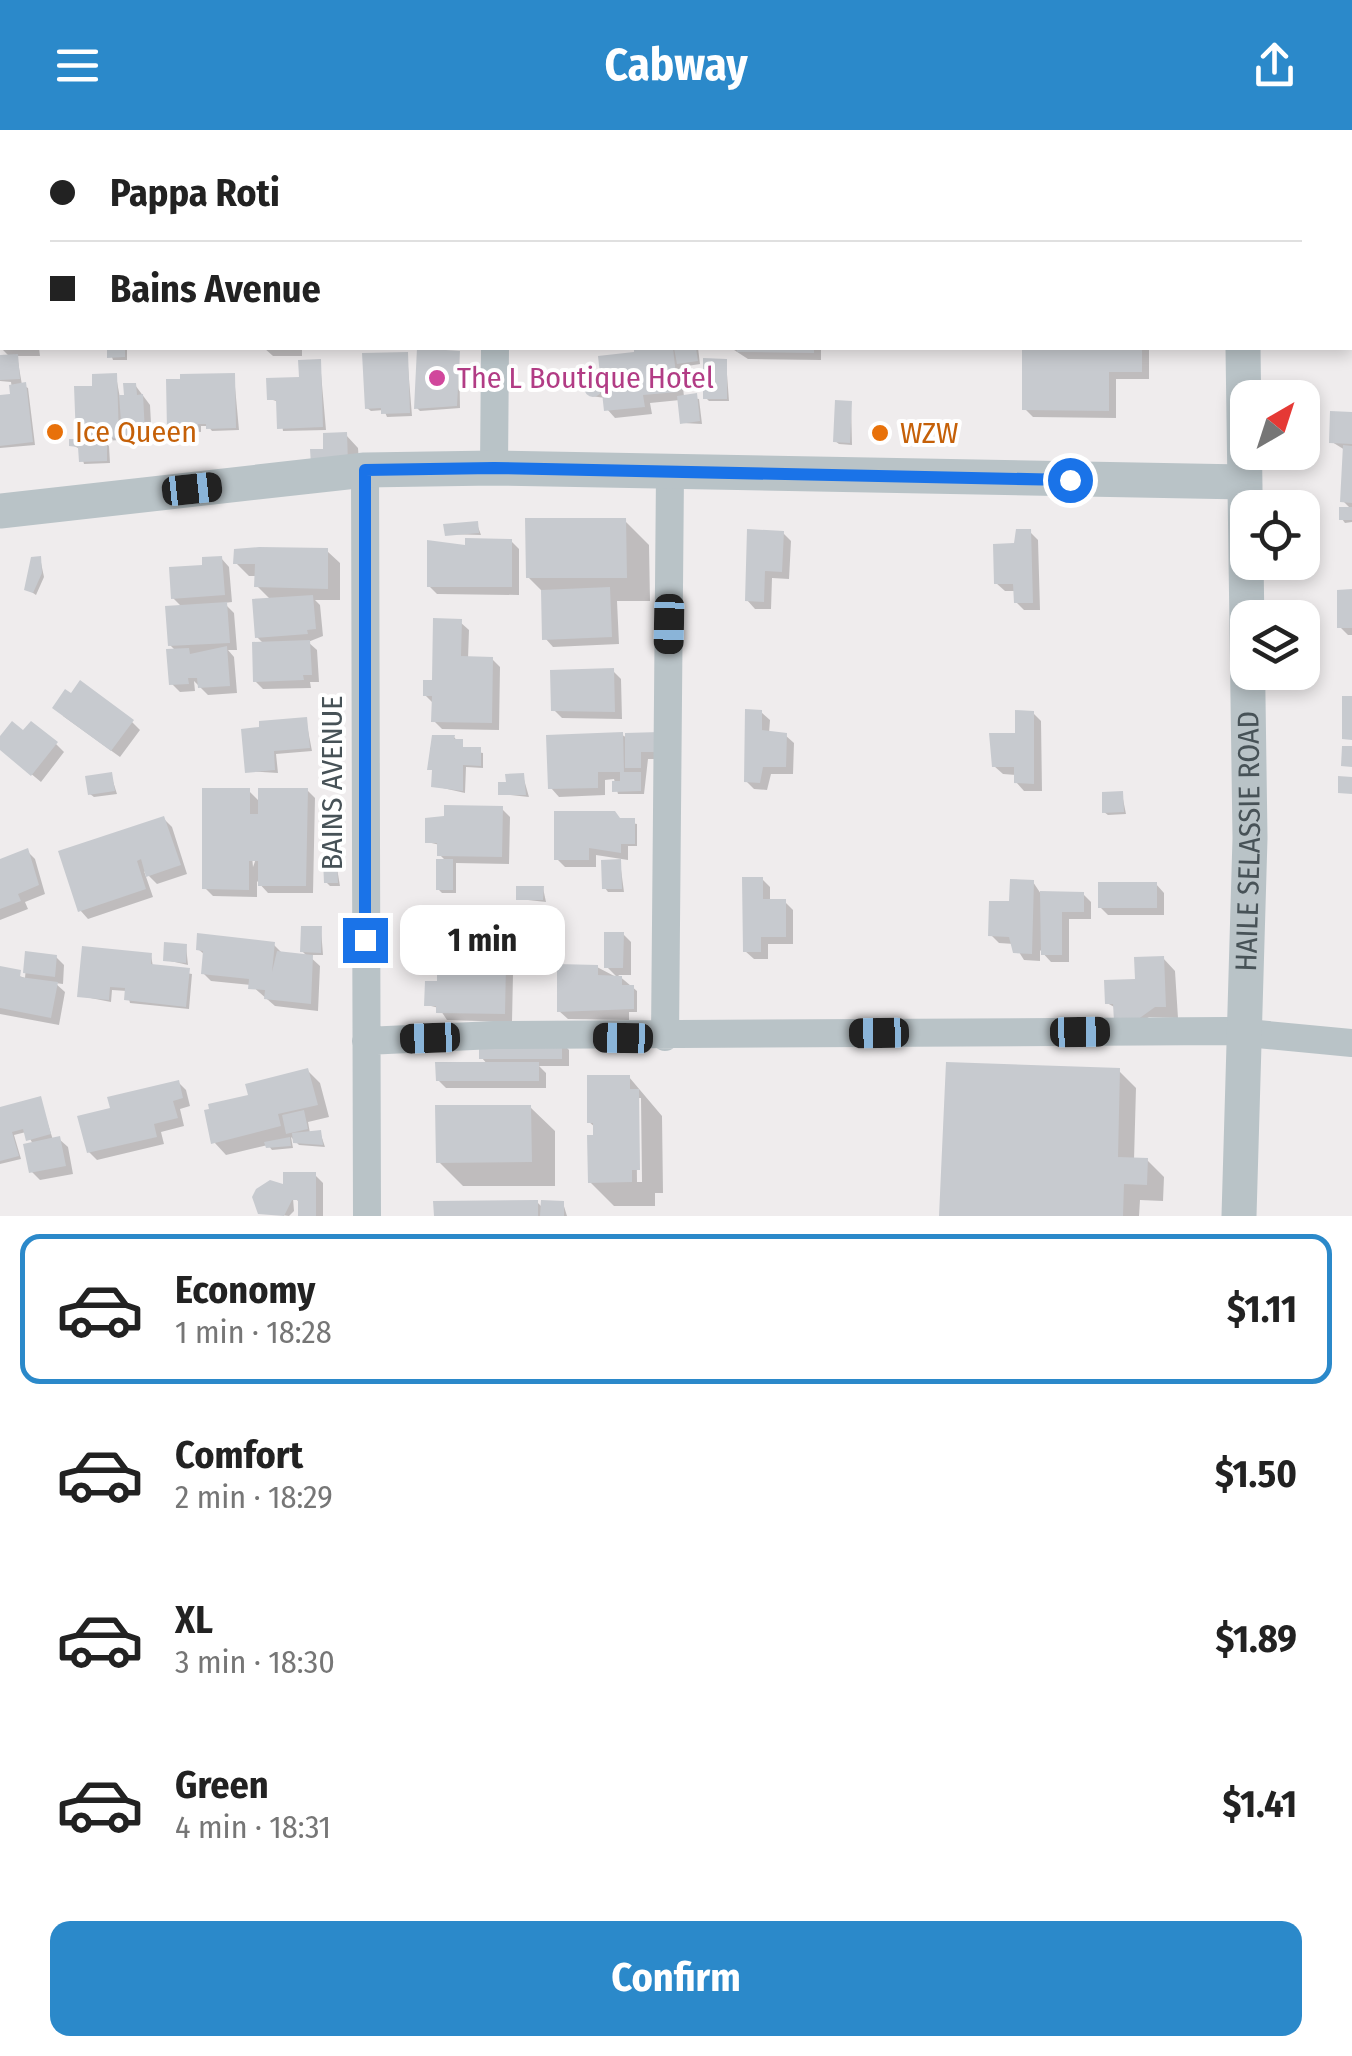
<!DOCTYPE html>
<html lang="en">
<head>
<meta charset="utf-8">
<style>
	:root { --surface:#fff; --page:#f6f6f6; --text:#222; --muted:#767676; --line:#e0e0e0; --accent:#2b89ca }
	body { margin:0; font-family:"Fira Sans Condensed",sans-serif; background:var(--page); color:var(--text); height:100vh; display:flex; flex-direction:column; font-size:38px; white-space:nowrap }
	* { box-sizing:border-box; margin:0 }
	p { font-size:32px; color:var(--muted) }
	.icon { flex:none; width:55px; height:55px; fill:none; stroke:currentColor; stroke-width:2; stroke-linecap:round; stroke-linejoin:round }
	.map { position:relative; height:1086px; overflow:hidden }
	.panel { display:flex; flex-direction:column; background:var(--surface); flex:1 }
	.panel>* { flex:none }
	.top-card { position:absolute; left:0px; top:0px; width:1352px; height:220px; box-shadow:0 5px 15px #0003; display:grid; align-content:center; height:220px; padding:0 50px; background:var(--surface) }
	.needle { width:65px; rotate:39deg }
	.controls { position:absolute; left:1230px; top:250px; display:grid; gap:20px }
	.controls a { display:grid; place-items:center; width:90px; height:90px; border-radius:20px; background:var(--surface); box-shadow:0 5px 15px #0003; font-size:50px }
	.end { position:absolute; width:45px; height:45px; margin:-22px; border:12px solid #1a73e8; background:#fff; box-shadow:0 0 0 5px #fff }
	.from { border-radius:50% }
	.bubble { position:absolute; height:70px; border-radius:20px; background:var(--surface); box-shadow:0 5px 15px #0003; font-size:32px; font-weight:700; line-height:70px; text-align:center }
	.car { position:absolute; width:30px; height:60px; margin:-30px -15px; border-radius:12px; box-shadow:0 0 8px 2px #0007; background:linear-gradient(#222 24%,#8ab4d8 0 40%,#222 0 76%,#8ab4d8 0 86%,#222 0) }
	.top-card b { display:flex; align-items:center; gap:35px; height:95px; font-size:38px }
	.top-card b+b { border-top:2px solid var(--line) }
	.top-card i { width:25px; height:25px; background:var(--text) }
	ul { padding:18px 0 0; list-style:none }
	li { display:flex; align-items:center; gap:30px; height:150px; margin:0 20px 15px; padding:0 30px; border:5px solid transparent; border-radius:20px }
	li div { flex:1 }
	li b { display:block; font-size:38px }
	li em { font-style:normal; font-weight:700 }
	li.current { border-color:var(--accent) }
	li>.icon { width:90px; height:90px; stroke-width:1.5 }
	.primary-button { display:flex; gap:20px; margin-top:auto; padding:20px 50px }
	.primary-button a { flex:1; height:115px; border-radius:20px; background:var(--accent); color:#fff; font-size:40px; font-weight:700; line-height:115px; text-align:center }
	header { display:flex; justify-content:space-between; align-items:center; height:130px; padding:0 50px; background:var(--accent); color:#fff; font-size:45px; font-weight:700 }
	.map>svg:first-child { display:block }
	.shadow { fill:#0003; fill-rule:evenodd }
	.building { fill:#c7cacf }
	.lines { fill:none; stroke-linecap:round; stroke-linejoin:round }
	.minor { stroke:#b9c3c7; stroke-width:28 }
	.tertiary { stroke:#b9c3c7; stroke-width:35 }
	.route { stroke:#1a73e8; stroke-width:12 }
	.hotel-dot { fill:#d1479c; stroke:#fff; stroke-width:4 }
	.food-dot { fill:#e8710a; stroke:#fff; stroke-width:4 }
	.labels { text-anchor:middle; stroke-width:8; stroke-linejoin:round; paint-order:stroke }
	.hotel-label { font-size:30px; fill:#b23c85; stroke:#fff; text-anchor:start }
	.food-label { font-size:30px; fill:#c56008; stroke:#fff; text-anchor:start }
	.street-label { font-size:30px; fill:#475257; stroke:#fff }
</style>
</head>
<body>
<header><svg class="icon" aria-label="menu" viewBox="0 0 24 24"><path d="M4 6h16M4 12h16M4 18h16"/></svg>Cabway<svg class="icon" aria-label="share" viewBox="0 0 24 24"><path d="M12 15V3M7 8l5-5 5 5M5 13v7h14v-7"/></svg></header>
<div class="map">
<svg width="1352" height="1086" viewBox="0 0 1352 1086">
	<rect width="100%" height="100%" fill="#efeced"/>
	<path class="shadow" d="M25,0H49L50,1L26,2Z
		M605,0H706V2H606Z
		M809,0H935L808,2Z
		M1019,0H1086L1081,2Z
		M0,203L2,218H39L40,226H17L22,255L28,258L35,315L0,318V268L13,266L11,252L0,251V227H10L0,217Z
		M109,218H127V230H113Z
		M172,218H217V220H175Z
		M264,218H302V226H273Z
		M636,218H698L700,234L681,237L684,267L699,269L702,294L683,293L680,270L650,273L652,284L615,288L607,279L605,268L591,266L589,251L598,250L604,257L637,225Z
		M731,218H821V230L748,229Z
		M1025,218H1149V249H1116V288L1033,287L1025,279Z
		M459,223L460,278L420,281L417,278Z
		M407,224L412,286L387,287L384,280L371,281L367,278Z
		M726,231L729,271H709L706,268Z
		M320,232L326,300L283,301L279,272L270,269Z
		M116,246L120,268H126L135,255L150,275L152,311L132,312L121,301V310L103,311L109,316L110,333L84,334L80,319L72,315L78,311L76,259L95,258Z
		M234,246L239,300L212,301L208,296H201V302L170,299Z
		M851,273L852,315L839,314L835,311Z
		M1352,285V392L1345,393L1342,389L1351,379L1343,371L1345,320L1332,312Z
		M346,305L358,318L360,346L326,321Z
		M625,391L649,415L650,471H617L619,514L553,517L545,508L543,462L528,447Z
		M477,394L481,405L447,404Z
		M1030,402L1038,410L1040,480H1024L1016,472V461H1005L996,453L1016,416Z
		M783,403L791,411L789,449L772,448L771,479H755L747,470Z
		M511,411L519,419V465L437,464L429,456L467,418Z
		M327,421L340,433V470H315L320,475L323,506L308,512L317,520L319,552H310L311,558L263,559L255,551L264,514L257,507L271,470L257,456V446H249L236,433Z
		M40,428L44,447L36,465L27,459Z
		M221,428L229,437L232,472L224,473L234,483L237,520H228L234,527L237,563L208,565L194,551L195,561L180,562L172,554L176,521L170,515L183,478L173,468L205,437Z
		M1352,462V505H1348L1340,497Z
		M460,492L469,500L468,529H492L500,537L499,600L442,599L434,591V574L425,565Z
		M613,541L621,549L622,589L562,588L554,580Z
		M761,582L770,590L769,603L785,605L794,613L793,644H771L767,660L754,659L746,651Z
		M1033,583L1041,591L1042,661H1024L1016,652V645L1003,644L994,636Z
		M63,586L132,592L140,600L120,627Z
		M306,590L312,621L276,624L278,643L248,641Z
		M622,605L667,629H648L644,664H618L614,649L605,650V665L559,667L551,658Z
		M454,607L465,620L483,623V638L466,637L465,663L434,656L430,618Z
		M0,610L56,614L64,622L41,652L0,618Z
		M111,645L117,664L94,667L90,664Z
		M523,646L529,667L501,664L508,654Z
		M307,660L315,668L313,763H268L257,751V767L213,766L205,758L249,661L260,672ZM261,714L253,737L251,715Z
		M1122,664L1126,684L1108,685L1104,682Z
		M502,679L510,687L509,734L456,733V763H442L438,759L446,731L440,725V715L427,712Z
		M164,689L172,697L187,744L157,754L144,741L153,767L88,789L80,780Z
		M621,691L637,694V716H628V730L596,725V737H565L557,729Z
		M27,721L35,729L45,764L25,772L28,779L0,790V732Z
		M336,732L340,756H330L326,752Z
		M620,732L624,762H608L605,758Z
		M762,749L770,757V772H785L793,780V814H768V829H754L745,821Z
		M1033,752L1041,764H1083L1091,772V789H1069V832H1051L1040,820V831L1024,830L1014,814L999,813L991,805Z
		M1156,754L1164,763V785H1108L1100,777Z
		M543,758L546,772L519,769Z
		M542,796L546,810L519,807Z
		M321,799L323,825H308L320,836L318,881L275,876L251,855L211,851L203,843L205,825L198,819L274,815L282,823L308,827L302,821Z
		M623,804L631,812V845H618L637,861V882H629V890L568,889L559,881L597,837L618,848L607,837Z
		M186,816L188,835L166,830Z
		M27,824L56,827L64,835L63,854L55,853L65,862L59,895L0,884V839L25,848Z
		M151,825L153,837L192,844L189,879L130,873L127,861L112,860L111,872L80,866Z
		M1163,828L1175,841L1178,888L1149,887L1141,892L1107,873Z
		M505,836L513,844L512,892L447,890L439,878L427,875L464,845Z
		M561,912L569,920V936H539L546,943V958H446L438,950L488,935L482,928Z
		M308,941L320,953L329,987L308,992L310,1003L320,1002L325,1017L299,1015L291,1007L293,1018L272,1020L268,1015L226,1025L214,1012Z
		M1119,941L1136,958L1134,1030H1147L1164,1047L1163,1071L1140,1070L1139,1086H942Z
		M629,947L662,986L663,1063H655V1076H614L590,1052L596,998L589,992ZM636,968H641L642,1052H637Z
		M178,952L186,960L190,976L180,979L184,996L161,1002L164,1014L97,1030L89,1022L113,980Z
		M40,969L53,1010L59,1009L68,1017L73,1044L40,1050L32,1042L33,1014L26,1002L14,1005L21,1029L0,1034V979Z
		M530,977L555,1001V1056H463L439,1032Z
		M315,1045L323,1053V1086H301V1074L294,1067Z
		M293,1068L294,1081L289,1086L260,1082Z
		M537,1072L543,1078L563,1073L567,1086H436Z"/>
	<path class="building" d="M107,218H125V227L107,228Z
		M417,218L460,221L457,276L414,279Z
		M634,218H673L678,262L643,265L645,277L604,281L598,226L634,222Z
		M674,218H696L698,231L677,234Z
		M737,218H814V223L737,222Z
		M1022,218H1142V242H1109V281L1022,280Z
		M408,222L410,283L381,284V278L365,279L362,223Z
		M18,224L20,249L0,250V225Z
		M703,228L727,229V269H703Z
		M321,229L323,297L277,299L276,270H267L266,248L299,247L298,230Z
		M117,243L119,308L77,309L107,310V331L79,332L78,317L69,316V309H76L74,256H92V244Z
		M235,243L236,298L206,299V294H198L199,300H167L166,249H180V244Z
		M584 258a9 9 0 1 1 18 0a9 9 0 1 1-18 0Z
		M26,252L33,312L0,316V265L10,264L9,255Z
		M123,253H136L137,265L143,264L145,303L122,305L119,265H124Z
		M697,263L700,291L680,294L677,266Z
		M835,270L852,271L850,313L833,312Z
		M1330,281L1352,282V314L1329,313Z
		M347,302L348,334L311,335L310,319H323V303Z
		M1343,315L1352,316V373L1340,372Z
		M1339,377H1352V390H1339Z
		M525,388H626L627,448H526Z
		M478,391L479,403L445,406L443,394Z
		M747,399L784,401L782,442L765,441L764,472L745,471Z
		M1016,399H1031L1033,473H1014L1013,454H994L993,414L1014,413Z
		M465,408L512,409V457H427V410L465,415Z
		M259,417L328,418V459L254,457L255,434H233L234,419Z
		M41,426L42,443L33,463L24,460L31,427Z
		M222,426L225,465L171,469L169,437L202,435V427Z
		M610,457L612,507L542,510L541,460Z
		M1352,459V498H1337V460Z
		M313,465L316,499L307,500L308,504L255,508L252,469Z
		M227,472L230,513L168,516L165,476Z
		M433,488L462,489L461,526L493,527L492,593L431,592L432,566H423V550H432Z
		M310,510L312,545H303L304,550L253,552L252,512Z
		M227,516L230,556L198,558L197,548H188L189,554L169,555L166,519L189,518L190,524Z
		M614,538L615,582L551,581L550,540Z
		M80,550L134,590L111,621L52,578L65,559L71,563Z
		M1342,566H1352V610L1342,609Z
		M745,579L762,580V600L787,603L786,637H763L760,653L744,652Z
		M1015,580L1034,581V654L1014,653V637H992L989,603H1015Z
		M307,587L310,618L274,621L275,640L245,643L241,599L259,597V591Z
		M12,591L23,600L31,591L58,612L31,646L0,620V606Z
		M623,602L624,642H641V661L612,662V651H620V642H598V658L548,659L546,605Z
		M660,602V622H641V638H625V603Z
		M432,605H455L454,609H463V617H481V636L463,635V661L431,657L432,640H427Z
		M1342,616H1352V637L1341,636Z
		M112,642L115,661L88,665L85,646Z
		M524,643L526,665H498V652H506L505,644Z
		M1338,646L1352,647V664L1338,663Z
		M202,658H250V684H258V658H308L306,756H258V731H249V760L202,759Z
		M1123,661L1124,682L1102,683V662Z
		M444,675L503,676L502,727L437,726V713H425V688L444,686Z
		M554,681H615L620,688H635V714H621V723L589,718V730H554Z
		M164,686L181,735L146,747L141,729L137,731L146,759L78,782L58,721Z
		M28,718L39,755L18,764L21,771L0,779V729Z
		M323,729H337L338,753H324Z
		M436,729H453V760H436Z
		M621,729L622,759H602L601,730Z
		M742,747H763V769H786V807H761V822H743Z
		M1010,749L1034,750L1032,824L1013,823L1009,807L988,806L989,771H1009Z
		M1098,752H1157V778H1098Z
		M516,756H544L543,770H516Z
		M1040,761L1084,762V782H1062V825H1041Z
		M516,793H543L544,808H516Z
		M301,796H322L321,823L300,822Z
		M604,802H624L623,838H604Z
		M197,803L275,812L272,842L277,821L313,825L311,874L264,869L265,860L248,859L249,849L201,844L203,821L196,820Z
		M164,812L187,814L186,833L163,831Z
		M82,816L152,823L151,834L190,838L186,877L124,870L125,858L110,857L109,870L77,867Z
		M25,821L57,825L55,847L23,843Z
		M1164,826L1166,877H1155L1137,890L1114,891L1113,874H1105L1104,850L1135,849L1134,827Z
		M461,833L506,834L505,884L436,883V876H424L425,851H437V842L461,843Z
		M557,834L598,835V845L622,846V855H634V879L557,882Z
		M0,836L21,840L20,847L58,852L51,888L0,878Z
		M479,910H562V929H479Z
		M435,932H539V951H436Z
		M946,932L1120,938L1118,1027L1148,1028L1147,1055L1124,1054L1123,1086H939Z
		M308,938L318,975L278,984L281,996L211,1014L204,980L209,979L208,974L248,965L245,954Z
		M587,945H630V959H639L640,1040H632V1052L588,1053L587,1005H593V993H587Z
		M179,950L183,968L173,971L178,988L154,994L157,1007L87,1023L77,986L110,978L107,967Z
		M41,966L51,1004L26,1011L23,999L12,1002L19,1026L0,1031V977Z
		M435,975H531L532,1032L436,1033Z
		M304,980L308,999L286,1004L282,985Z
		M321,1000L323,1015L293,1013L292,1003Z
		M60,1006L66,1036L29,1043L23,1014Z
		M290,1007L291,1016L266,1018L264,1012Z
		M283,1042H316V1086H298V1070H292L284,1086L258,1084L252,1067L256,1059L270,1050L283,1054Z
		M538,1070V1086H434L433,1071Z
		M541,1070L564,1071V1086H540Z"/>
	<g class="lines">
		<path class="minor" d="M171,0V2
			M496,2V0
			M494,338L495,218
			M365,340L367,1086
			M665,907L670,344
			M366,911L494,905L1226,901L1352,913"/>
		<g class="tertiary">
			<path d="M1246,2V0"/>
			<path d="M0,381L365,340L494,338L1244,352"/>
			<path id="s1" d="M1239,1086L1250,708L1243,218"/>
		</g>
	</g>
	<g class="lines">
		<path class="route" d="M365,810V340L494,338L1070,350"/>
	</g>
	<circle class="hotel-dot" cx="437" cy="248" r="10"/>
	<g class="food-dot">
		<circle cx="55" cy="302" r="10"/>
		<circle cx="880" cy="303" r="10"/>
	</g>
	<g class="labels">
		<g class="hotel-label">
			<text x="457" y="258">The L Boutique Hotel</text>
		</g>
		<g class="food-label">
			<text x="75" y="312">Ice Queen</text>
			<text x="900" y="313">WZW</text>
		</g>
		<g class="street-label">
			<text transform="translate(332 653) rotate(-90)" y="10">BAINS AVENUE</text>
			<text dy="10" stroke="none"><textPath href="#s1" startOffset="375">HAILE SELASSIE ROAD</textPath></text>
		</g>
	</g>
</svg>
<div class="controls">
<a><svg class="needle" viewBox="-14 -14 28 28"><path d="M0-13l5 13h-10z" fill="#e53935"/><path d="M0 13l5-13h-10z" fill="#767676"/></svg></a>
<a><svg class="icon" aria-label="locate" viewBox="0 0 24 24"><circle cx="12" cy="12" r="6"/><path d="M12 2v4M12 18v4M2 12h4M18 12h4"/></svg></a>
<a><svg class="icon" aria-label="layers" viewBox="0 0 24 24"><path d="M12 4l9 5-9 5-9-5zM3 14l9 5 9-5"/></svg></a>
</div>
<i class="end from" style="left:1070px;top:350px"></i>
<i class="end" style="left:365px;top:810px"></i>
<div class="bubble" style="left:400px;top:775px;width:165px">1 min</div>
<i class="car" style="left:192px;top:359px;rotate:84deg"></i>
<i class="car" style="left:669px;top:494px;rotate:181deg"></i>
<i class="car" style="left:1080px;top:902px;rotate:89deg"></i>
<i class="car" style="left:879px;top:903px;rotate:269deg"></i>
<i class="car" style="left:430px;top:908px;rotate:268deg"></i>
<i class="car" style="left:623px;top:908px;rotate:271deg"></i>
<div class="top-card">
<b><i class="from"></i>Pappa Roti</b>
<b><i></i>Bains Avenue</b>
</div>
</div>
<section class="panel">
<ul>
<li class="current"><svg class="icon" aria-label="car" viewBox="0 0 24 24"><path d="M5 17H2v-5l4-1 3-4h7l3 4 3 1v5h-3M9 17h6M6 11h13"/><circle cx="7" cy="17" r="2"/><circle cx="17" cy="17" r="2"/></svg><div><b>Economy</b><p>1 min · 18:28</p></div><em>$1.11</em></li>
<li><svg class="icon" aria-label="car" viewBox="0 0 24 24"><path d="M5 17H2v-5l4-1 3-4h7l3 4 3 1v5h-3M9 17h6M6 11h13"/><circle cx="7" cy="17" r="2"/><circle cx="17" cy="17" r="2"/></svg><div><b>Comfort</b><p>2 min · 18:29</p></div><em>$1.50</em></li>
<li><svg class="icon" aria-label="car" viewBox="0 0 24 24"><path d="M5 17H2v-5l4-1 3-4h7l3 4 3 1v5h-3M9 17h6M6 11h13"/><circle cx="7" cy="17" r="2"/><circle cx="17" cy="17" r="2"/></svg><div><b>XL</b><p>3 min · 18:30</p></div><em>$1.89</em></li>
<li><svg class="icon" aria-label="car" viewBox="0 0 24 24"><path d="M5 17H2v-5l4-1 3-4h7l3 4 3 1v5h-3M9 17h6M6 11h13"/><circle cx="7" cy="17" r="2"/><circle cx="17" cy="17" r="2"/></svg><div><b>Green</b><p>4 min · 18:31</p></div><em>$1.41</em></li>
</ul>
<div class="primary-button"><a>Confirm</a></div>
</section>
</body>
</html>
